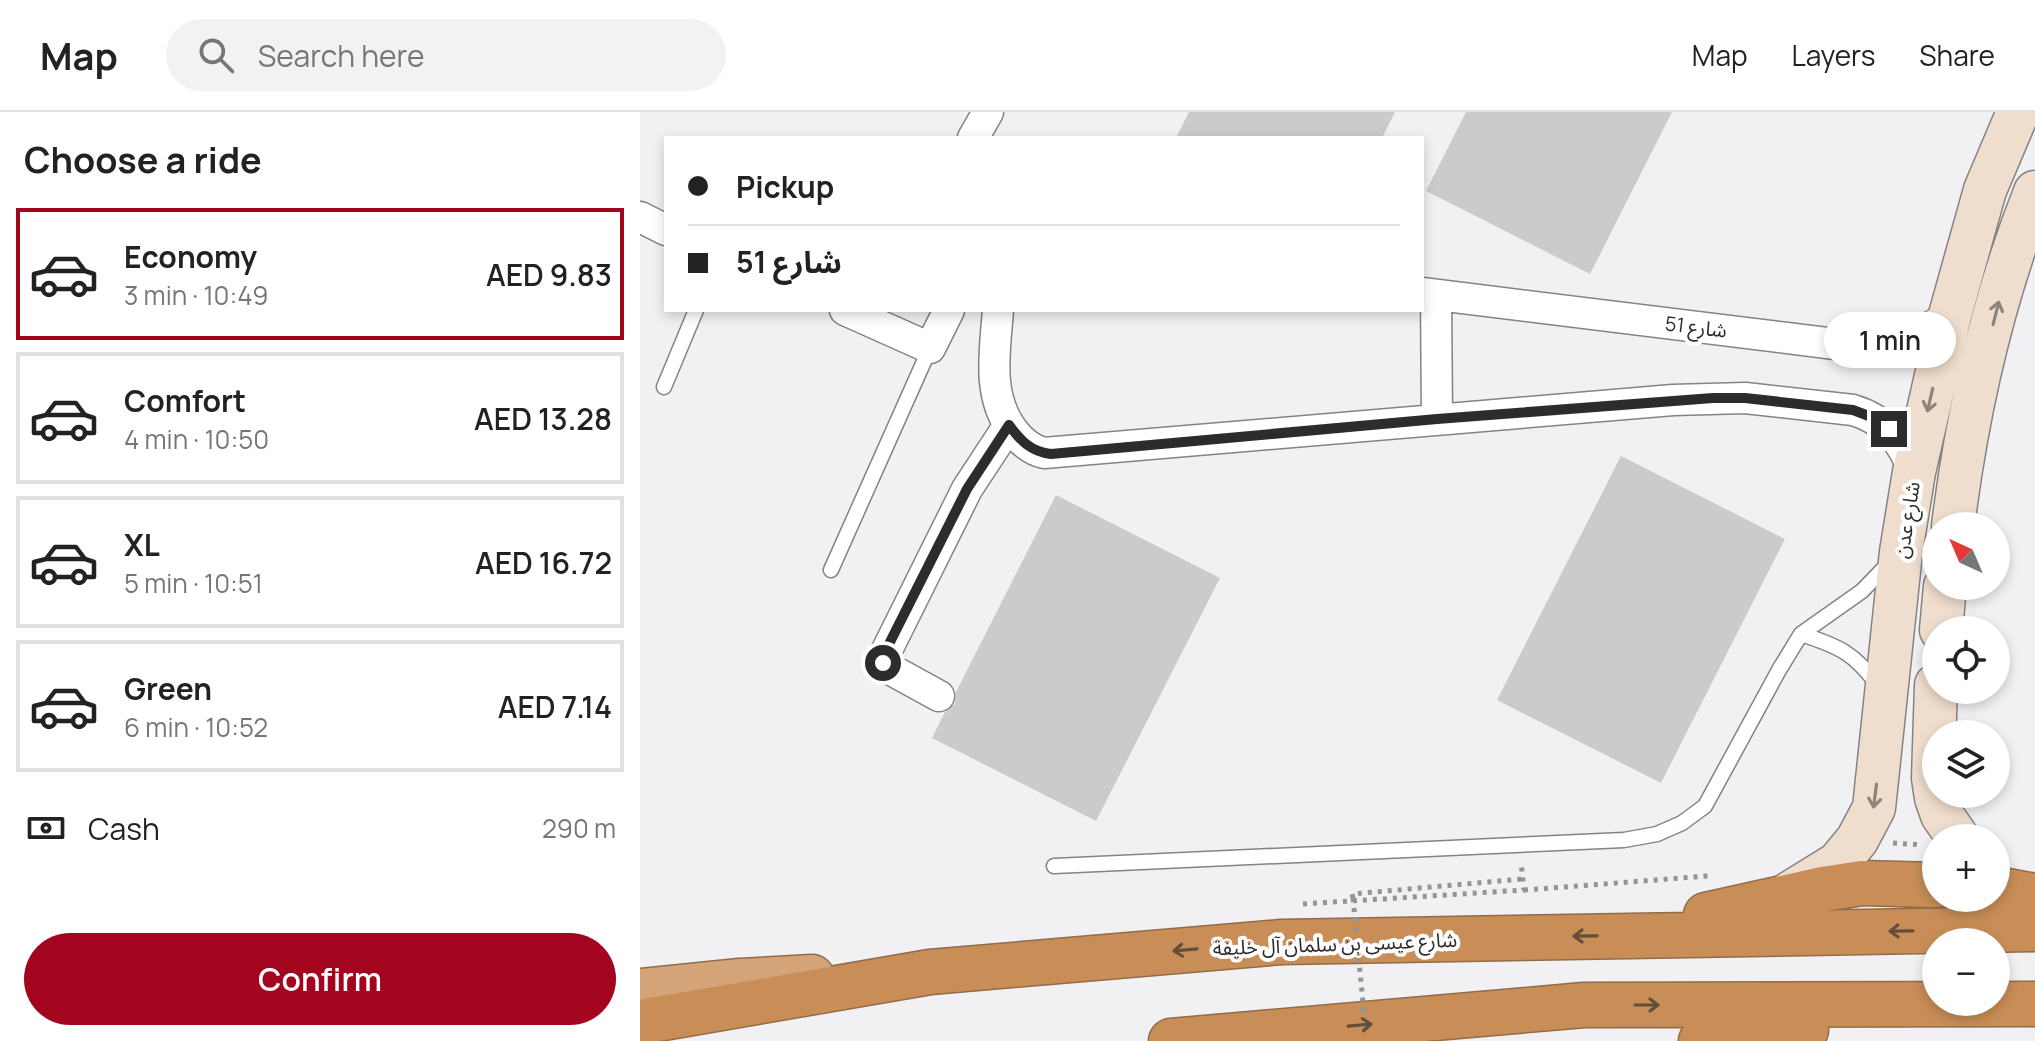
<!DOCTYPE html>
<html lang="en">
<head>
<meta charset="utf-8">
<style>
	:root { --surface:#fff; --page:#f2f2f2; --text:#222; --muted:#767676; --line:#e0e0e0; --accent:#a3051e }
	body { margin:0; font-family:Manrope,"Noto Sans Arabic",sans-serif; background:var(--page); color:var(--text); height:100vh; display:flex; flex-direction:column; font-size:30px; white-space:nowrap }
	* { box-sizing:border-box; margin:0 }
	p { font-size:26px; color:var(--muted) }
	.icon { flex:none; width:44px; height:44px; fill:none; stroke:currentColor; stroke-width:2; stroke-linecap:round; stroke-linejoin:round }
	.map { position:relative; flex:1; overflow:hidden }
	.side { display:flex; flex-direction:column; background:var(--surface); width:640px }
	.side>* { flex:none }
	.hud { position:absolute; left:24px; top:24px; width:760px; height:176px; border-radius:0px; box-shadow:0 4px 12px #0003; display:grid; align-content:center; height:176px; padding:0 24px; background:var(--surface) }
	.needle { width:52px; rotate:316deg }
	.fabs { position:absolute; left:1282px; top:400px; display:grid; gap:16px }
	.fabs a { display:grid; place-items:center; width:88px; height:88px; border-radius:50%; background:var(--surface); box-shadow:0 4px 12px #0003; font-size:40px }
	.end { position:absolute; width:36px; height:36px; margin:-18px; border:10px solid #2c2c2c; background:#fff; box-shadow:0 0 0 4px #fff }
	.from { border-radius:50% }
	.bubble { position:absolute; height:56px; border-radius:28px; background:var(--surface); box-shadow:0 4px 12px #0003; font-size:26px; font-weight:600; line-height:56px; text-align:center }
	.hud b { display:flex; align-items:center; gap:28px; height:76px; font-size:30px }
	.hud b+b { border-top:2px solid var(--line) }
	.hud i { width:20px; height:20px; background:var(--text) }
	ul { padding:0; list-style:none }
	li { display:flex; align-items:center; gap:24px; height:132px; margin:0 16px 12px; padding:0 8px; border:4px solid var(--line); border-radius:0px }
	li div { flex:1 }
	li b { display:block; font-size:30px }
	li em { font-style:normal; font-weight:600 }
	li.on { border-color:var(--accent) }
	li>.icon { width:72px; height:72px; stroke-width:1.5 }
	h2 { padding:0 24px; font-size:36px; line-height:96px }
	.pay { display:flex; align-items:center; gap:20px; height:88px; padding:0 24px; font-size:30px }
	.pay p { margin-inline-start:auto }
	.cta { display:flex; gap:16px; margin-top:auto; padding:16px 24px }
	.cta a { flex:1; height:92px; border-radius:48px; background:var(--accent); color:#fff; font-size:32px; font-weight:600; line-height:92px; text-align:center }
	header { display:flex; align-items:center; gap:48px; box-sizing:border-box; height:112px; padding:0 40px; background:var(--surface); border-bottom:2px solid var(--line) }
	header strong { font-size:38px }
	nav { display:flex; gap:44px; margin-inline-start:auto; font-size:28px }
	.search { width:560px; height:72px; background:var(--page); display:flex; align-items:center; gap:20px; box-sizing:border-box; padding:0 28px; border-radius:44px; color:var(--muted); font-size:30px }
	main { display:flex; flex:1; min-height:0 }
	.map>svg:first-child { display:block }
	.building { fill:#cbcbcc }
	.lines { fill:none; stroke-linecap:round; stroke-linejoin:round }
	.service-casing { stroke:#838384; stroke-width:17 }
	.minor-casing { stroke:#838384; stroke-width:33 }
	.secondary-casing { stroke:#838384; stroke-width:45 }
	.trunk-casing { stroke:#926c48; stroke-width:47 }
	.motorway-casing { stroke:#926c48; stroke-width:47 }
	.path { stroke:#949495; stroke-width:5; stroke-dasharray:4 6; stroke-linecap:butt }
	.service { stroke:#fff; stroke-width:14 }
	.minor { stroke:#fff; stroke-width:30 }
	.secondary { stroke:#efddcd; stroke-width:42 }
	.trunk { stroke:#d4a478; stroke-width:44 }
	.motorway { stroke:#c98e57; stroke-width:44 }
	.path-bridge { stroke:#949495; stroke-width:5; stroke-dasharray:4 6; stroke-linecap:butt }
	.oneway { stroke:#8e847c }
	.oneway2 { stroke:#634e3b }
	.route { stroke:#2c2c2c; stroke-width:10 }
	.labels { text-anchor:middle; stroke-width:8; stroke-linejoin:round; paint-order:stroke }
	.street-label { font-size:20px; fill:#2c2c2c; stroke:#fff }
</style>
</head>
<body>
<header>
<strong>Map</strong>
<div class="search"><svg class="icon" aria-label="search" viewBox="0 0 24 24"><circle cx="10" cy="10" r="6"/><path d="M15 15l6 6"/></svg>Search here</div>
<nav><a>Map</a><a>Layers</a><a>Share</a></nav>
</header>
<main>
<section class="side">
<h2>Choose a ride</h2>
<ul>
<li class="on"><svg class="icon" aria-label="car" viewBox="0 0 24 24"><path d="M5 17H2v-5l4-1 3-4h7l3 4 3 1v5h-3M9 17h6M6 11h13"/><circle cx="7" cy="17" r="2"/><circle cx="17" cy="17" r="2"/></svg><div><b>Economy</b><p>3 min · 10:49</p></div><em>AED 9.83</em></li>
<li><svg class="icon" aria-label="car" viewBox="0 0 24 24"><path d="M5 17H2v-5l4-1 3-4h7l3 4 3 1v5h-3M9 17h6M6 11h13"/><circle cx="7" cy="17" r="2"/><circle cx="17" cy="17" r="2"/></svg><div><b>Comfort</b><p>4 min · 10:50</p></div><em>AED 13.28</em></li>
<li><svg class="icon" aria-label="car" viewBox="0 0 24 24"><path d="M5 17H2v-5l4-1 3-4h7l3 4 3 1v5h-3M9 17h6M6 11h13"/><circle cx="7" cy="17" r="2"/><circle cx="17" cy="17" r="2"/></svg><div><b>XL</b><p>5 min · 10:51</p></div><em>AED 16.72</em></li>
<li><svg class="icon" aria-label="car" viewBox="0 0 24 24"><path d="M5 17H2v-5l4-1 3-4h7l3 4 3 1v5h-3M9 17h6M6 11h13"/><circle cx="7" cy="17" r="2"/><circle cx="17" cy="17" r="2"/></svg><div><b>Green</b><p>6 min · 10:52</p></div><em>AED 7.14</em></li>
</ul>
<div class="pay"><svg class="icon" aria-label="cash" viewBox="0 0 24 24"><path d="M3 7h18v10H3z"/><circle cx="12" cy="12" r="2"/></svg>Cash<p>290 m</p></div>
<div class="cta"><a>Confirm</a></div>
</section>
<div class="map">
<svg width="1395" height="929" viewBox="0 0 1395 929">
	<rect width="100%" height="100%" fill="#f1f1f3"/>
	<path class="building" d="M549,0H755L742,26H536Z
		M826,0H1032L950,162L786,79Z
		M981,344L1145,427L1021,671L857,588Z
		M416,383L580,466L456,709L292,626L305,600L315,592L316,580Z"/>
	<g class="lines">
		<defs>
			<path id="service" d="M24,275L56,198
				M191,458L290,236
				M1161,522C1198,534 1215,541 1238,574
				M414,754L984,728L1017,722L1042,711L1065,694L1139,558L1161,522L1222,479L1249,451"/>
			<path id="minor" d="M333,26L348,0
				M0,105L26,118
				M782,181L1203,233C1248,233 1272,229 1310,203
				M796,183L797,307
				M205,198L290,236L309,198
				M358,198C355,239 346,284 374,320C382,330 391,338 404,341L1033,288L1105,286L1213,298C1246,308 1262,329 1274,360
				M299,584L248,556L243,551V546L327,377L369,313"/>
			<path id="secondary" d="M1313,414C1327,301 1353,186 1395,80
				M1301,518L1305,474
				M1296,573L1293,666L1296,686L1302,703L1318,726
				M1148,782L1198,751L1217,728L1234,696L1261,440L1274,360L1310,203L1345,78L1378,0"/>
			<path id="trunk" d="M0,879L100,869L172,865"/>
			<path id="motorway" d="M1356,777L1395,784
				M1066,803L1183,777L1222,771L1296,773
				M0,910L290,860L642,830L1395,817
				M531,929L944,893L1395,892
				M1061,929L1124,921L1166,918"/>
		</defs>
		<use href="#service" class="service-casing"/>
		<use href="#minor" class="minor-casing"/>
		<use href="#secondary" class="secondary-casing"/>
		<use href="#trunk" class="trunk-casing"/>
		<use href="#motorway" class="motorway-casing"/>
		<path class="path" d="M1253,731L1283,733
			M884,778L1068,764
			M713,786L712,782L882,767
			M663,792L884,778L881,750"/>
		<use href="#service" class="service"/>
		<use href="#minor" class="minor"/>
		<use href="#secondary" class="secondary"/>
		<use href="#trunk" class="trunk"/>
		<use href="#motorway" class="motorway"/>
		<path class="path-bridge" d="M713,786L726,922"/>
	</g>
	<defs><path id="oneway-shaft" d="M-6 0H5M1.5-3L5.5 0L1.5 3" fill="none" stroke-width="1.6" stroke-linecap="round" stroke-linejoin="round" transform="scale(2)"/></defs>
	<g class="oneway">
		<use href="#oneway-shaft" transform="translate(1356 201) rotate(-76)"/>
		<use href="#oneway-shaft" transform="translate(1290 288) rotate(103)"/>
		<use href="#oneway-shaft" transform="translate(1235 684) rotate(97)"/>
	</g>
	<g class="oneway2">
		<use href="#oneway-shaft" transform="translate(1261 819) rotate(179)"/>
		<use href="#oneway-shaft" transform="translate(945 824) rotate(179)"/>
		<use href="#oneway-shaft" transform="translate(545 838) rotate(175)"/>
		<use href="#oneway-shaft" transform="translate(1007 893)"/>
		<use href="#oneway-shaft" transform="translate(720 913) rotate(-5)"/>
	</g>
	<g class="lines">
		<path class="route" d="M243,551L245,540L327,377L369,313C380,328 391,340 411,342L797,307L1073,286H1105L1213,298L1234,306L1249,317"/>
	</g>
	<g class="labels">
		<g class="street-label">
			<text transform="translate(1056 215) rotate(7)" y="7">شارع 51</text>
			<text transform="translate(1267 408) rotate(-81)" y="7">شارع عدن</text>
			<text transform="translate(695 832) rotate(-2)" y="7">شارع عيسى بن سلمان آل خليفة</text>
		</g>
	</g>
</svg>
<div class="fabs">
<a><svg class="needle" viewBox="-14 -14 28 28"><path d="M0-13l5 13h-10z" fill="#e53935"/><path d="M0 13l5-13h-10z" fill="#767676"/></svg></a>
<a><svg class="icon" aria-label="locate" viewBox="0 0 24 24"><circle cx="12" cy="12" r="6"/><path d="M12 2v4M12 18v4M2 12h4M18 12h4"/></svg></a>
<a><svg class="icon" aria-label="layers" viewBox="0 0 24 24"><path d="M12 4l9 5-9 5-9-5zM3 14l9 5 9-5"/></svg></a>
<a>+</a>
<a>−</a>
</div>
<i class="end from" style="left:243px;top:551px"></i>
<i class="end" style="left:1249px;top:317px"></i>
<div class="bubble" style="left:1184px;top:200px;width:132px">1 min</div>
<div class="hud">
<b><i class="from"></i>Pickup</b>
<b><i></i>شارع 51</b>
</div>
</div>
</main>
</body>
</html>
